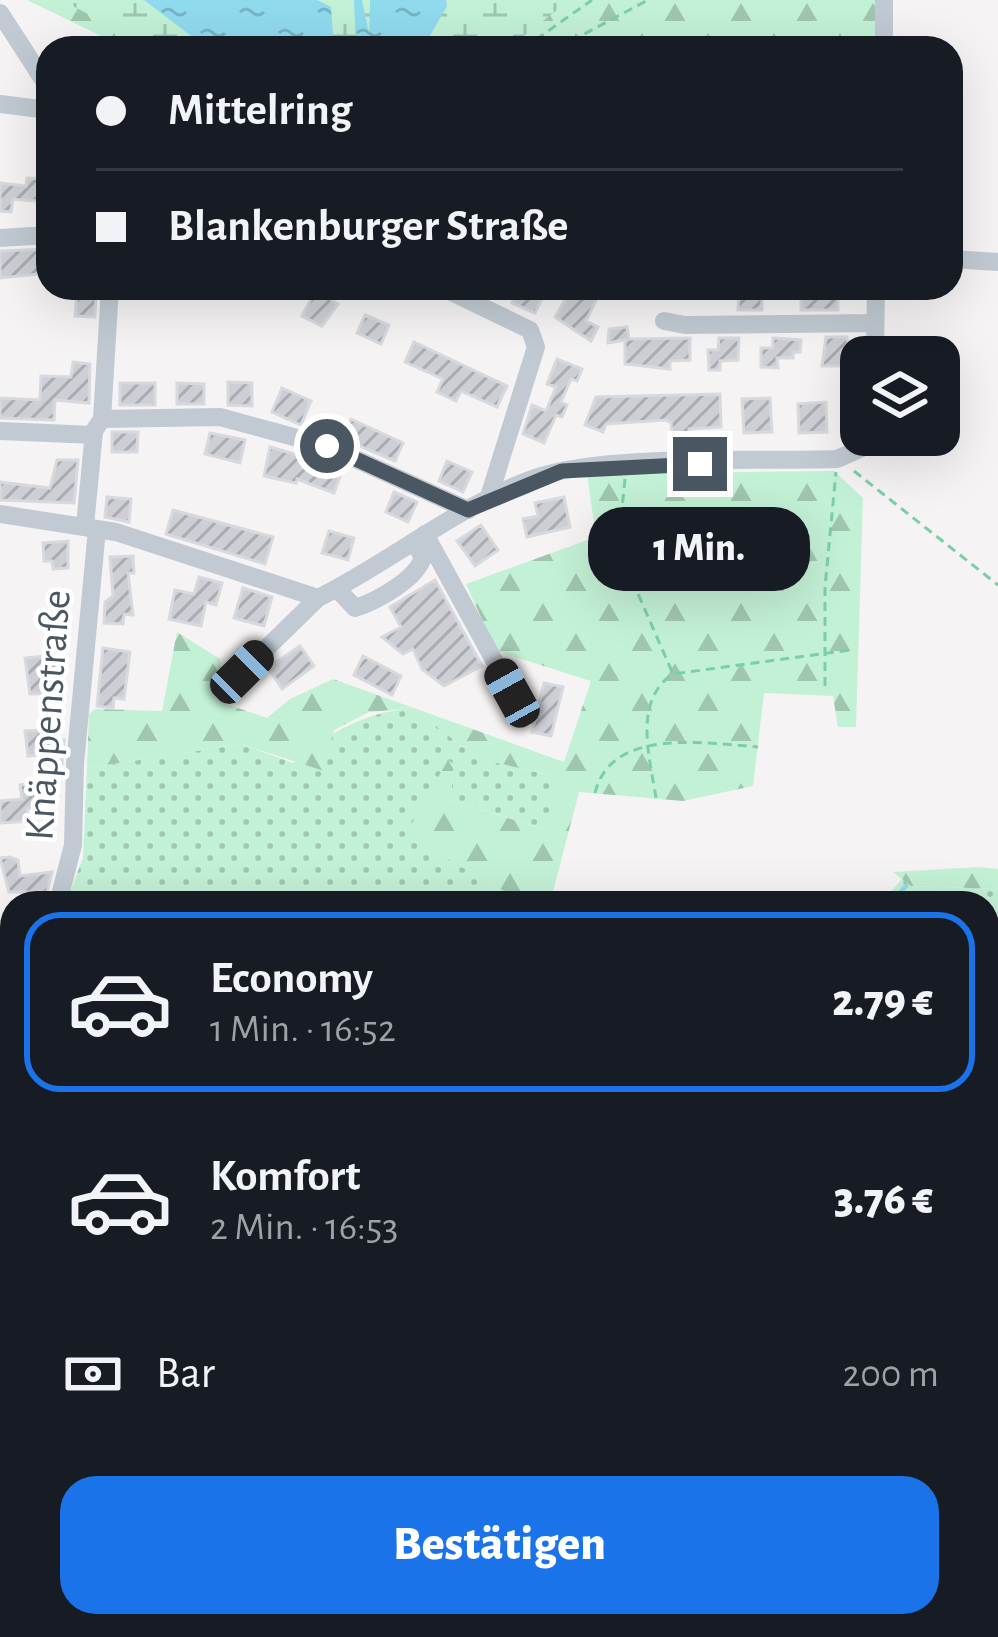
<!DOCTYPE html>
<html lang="de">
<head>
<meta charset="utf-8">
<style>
	:root { --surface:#171b24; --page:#20242c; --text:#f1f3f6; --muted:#9ea1a6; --line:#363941; --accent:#1a73e8 }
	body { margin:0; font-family:"Alegreya Sans",sans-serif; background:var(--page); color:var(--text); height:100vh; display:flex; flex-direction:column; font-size:45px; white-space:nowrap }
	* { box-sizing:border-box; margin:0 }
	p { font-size:39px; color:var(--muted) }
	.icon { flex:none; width:66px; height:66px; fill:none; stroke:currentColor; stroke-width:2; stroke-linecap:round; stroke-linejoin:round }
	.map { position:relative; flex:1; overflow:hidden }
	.side { position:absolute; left:0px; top:891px; width:999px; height:747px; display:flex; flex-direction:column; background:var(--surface); border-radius:36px 36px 0 0; box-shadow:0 12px 48px #0002 }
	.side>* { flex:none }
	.banner { position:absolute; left:36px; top:36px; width:927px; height:264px; border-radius:36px; box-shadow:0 12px 48px #0002; display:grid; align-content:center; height:264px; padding:0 60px; background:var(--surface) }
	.controls { position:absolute; left:840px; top:336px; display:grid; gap:24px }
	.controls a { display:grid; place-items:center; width:120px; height:120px; border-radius:24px; background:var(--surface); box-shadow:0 12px 48px #0002; font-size:60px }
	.end { position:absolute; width:54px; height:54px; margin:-27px; border:15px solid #4a5661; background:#fff; box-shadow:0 0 0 6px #fff }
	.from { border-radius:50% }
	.bubble { position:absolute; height:84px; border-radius:36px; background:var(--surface); box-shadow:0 12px 48px #0002; font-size:39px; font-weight:800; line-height:84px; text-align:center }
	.car { position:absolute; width:36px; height:72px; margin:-36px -18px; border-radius:15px; box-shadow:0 0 9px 3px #0007; background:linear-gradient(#222 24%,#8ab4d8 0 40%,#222 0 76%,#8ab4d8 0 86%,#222 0) }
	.banner b { display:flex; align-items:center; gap:42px; height:114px; font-size:45px }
	.banner b+b { border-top:3px solid var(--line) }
	.banner i { width:30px; height:30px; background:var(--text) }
	ul { padding:21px 0 0; list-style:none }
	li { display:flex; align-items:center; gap:36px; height:180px; margin:0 24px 18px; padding:0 36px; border:6px solid transparent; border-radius:36px }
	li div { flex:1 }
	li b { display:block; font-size:45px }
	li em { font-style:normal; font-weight:800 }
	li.on { border-color:var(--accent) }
	li>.icon { width:108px; height:108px; stroke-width:1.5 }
	.pay { display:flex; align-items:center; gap:30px; height:132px; padding:0 60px; font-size:45px }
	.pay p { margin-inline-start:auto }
	.cta { display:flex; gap:24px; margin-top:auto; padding:24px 60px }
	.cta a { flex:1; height:138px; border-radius:36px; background:var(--accent); color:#fff; font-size:48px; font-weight:800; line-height:138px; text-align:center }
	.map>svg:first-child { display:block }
	.grass { fill:url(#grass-dots) }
	.forest { fill:url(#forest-firs) }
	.wetland { fill:url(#wetland-marsh) }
	.water { fill:url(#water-ripples) }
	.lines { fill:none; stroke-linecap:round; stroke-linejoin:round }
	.stream { stroke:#90daee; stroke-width:4.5 }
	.building { fill:url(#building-hatch); stroke:#d7d9de; stroke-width:3 }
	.path { stroke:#7ad0a6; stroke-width:3; stroke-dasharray:9 6; stroke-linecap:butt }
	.minor { stroke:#c1cad2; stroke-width:18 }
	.route { stroke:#4a5661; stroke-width:15 }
	.labels { text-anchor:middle; stroke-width:9; stroke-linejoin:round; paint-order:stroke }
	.street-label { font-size:42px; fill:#4a5661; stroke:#fff }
</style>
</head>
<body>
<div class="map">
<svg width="998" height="1637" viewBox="0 0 998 1637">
	<defs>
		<pattern id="grass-dots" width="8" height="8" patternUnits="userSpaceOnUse" patternTransform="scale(3)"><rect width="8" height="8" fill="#c3f1d5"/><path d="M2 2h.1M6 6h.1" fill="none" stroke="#a0c6b0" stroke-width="1.8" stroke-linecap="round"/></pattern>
		<pattern id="forest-firs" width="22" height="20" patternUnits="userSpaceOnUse" patternTransform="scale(3)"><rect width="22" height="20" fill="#c3f1d5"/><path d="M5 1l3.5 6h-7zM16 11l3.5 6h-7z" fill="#a0c6b0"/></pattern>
		<pattern id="wetland-marsh" width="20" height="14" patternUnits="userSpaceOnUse" patternTransform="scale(3)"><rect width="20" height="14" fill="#c3f1d5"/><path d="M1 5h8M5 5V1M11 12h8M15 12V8" fill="none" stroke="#a0c6b0"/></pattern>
		<pattern id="water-ripples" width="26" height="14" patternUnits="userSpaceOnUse" patternTransform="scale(3)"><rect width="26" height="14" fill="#90daee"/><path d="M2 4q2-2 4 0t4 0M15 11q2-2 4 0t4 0" fill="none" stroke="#78b4c4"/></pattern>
		<pattern id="building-hatch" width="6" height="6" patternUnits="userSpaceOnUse" patternTransform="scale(3)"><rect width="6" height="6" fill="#cdcfd5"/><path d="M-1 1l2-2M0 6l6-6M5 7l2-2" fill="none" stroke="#a8abb0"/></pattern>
	</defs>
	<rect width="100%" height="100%" fill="#f5f3f3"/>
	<path class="grass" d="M413,708L477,758L561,778L544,829L450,800L454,764L406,834L525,903H66L83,858L87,768L241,744L293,763C333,731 362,713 413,708Z
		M902,879L911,886L998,889V1135L987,1133V903H881Z
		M987,1164L998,1166V1508L987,1504Z
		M0,1402L12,1403V1626H363L359,1637H0Z
		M561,1626H780L800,1637H557Z"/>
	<path class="forest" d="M27,0H144L207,48H126Z
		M464,0H876L875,48H423Z
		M834,471L863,498L856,727H838L833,696L764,693L753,786L683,801L579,792L550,903H525L405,835L448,760L454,764L450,800L543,829L561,778L477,758L413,708L369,712L334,730L324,771L241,744L87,768L89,714L95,709L162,711L177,632L220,659L226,704L267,718L290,699L333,679L564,762L591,681L496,651L466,584L596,537L587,474Z
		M979,867L998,869V889L911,886L893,872Z
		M987,1580L998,1588V1637H948L937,1626H987Z"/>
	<path class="wetland" d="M61,0H144L226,48H154Z
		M319,0H570L508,48H334L331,8Z"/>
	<path class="water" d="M144,0H318L331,7L334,48H207Z
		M354,0H362L369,33L370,0H446L447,6L423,48H356Z"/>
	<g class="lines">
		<path class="stream" d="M891,903L906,886
			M0,1058L12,1056
			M987,1143L998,1145"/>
	</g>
	<path class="building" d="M27,178L48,179V202L13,199L11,212L0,211V183L26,186Z
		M48,249V273L0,278V251Z
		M519,288H547L535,313L512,303Z
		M572,288L597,298L586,321L598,327L591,341L555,317Z
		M739,288H762V310H738Z
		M316,289L338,304L322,326L302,316Z
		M77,291L96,293L95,317L75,316Z
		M801,291H838V310H801Z
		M365,315L389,325L381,344L357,333Z
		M627,327L629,339L690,338V360L670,361V369L625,364V340L608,343L609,329Z
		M826,337H847L852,366H822Z
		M719,338H739L738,360L720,361V370H709L708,350H718Z
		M773,338L801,340L800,352H793V358H777L778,368L761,367V348H773Z
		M414,342L507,386L497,407L461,391L456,401L437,392L443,379L405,362Z
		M557,359L582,369L577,381L571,379L561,402L567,405L562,417L556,415L544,443L523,434L532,405L546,411L556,387L547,384Z
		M73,362L90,364L89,403L55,400L54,420L0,418V398L40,400L41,376L71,377Z
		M228,382L252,383V406L228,405Z
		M120,383H155V405H120Z
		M177,383L204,384V404H177Z
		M282,388L311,401L301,425L272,412Z
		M720,394L721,427L689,429L690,447H673L671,423L666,420L606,424L603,432L585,425L596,397Z
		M770,398L772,432L744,433L742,399Z
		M826,402L827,432L799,433L798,404Z
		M351,419L403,443L395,461L343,439Z
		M112,432H138L137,452H112Z
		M210,433L245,440L240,463L205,454Z
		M270,447L343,468L334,493L297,479L296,483L264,476Z
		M57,460H78L74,503L0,500V482L50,488Z
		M447,461L472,472L463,492L439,481Z
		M394,492L417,502L408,522L386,512Z
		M107,497L131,499L129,522L105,517Z
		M564,497L570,527L527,537L523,519L538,516L535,503Z
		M173,510L273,537L265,564L166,534Z
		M481,525L498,550L475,566L457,541Z
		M329,531L354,538L348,560L322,553Z
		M68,541V568L53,569L52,561H44L43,543Z
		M133,556L134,573H128L133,615L124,614L123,624L104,623L105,602L113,596L110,557Z
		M199,577L222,583L216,605L206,602L201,626L169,619L175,590L194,594Z
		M435,580L482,666L444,686L422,669L413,649L403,654L382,637L401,627L390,607Z
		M243,588L272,597L264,626L234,618Z
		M300,646L314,666L282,689L268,668Z
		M103,648L130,652L124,699L114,698L113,708L97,706Z
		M55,655L58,693L30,694L25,658Z
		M363,656L401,676L392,695L354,675Z
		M544,683L563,687L551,736L532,732L536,716L515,711L523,700L539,704Z
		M44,730L45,741L64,740L62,764L48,765L47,754L28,756L25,731Z
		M35,783V788L51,786L52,803L27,809L28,821L0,823V801L22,799L20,785Z
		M10,857L18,860L20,876L52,872L47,892H9L0,858Z"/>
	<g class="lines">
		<path class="path" d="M524,48L592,0
			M558,48L648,0
			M854,471L998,585
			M625,479L618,548L673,674L851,650
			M825,686V587L836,472
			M595,793C611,727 704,743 758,747
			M656,798C650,758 633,703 671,675
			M0,1073L12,1071
			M987,1156L998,1158
			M0,1292L12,1293
			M0,1395L12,1396
			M987,1527L998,1531
			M799,1626L818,1637"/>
		<path class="minor" d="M0,13L48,87
			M884,48V0
			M0,104L48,110
			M0,238L48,235
			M951,259L998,262
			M443,288L530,330L536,347L488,500
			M664,321L685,325L874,323
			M875,357L876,288
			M102,419L220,417L327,446L468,510
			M0,431L94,435
			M0,514L116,532L318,598C392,561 457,506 535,478C606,453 758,462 837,459L862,448L869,435
			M85,526L94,431L102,419L110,288
			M425,534L512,693
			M337,589L355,608C377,601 417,579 423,557L414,542
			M242,672L318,598
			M58,903L73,845L75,764L97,529"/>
	</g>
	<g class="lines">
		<path class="route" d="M327,446L468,510L562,471L700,464"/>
	</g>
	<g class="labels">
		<g class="street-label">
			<text transform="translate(46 715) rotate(-86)" y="15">Knäppenstraße</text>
		</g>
	</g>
</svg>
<div class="controls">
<a><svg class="icon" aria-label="layers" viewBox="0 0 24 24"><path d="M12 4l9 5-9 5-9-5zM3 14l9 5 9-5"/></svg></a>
</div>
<i class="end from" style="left:327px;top:446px"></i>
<i class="end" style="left:700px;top:464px"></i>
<div class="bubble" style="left:588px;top:507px;width:222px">1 Min.</div>
<i class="car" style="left:242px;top:672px;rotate:45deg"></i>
<i class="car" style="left:512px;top:693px;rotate:331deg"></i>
<div class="banner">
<b><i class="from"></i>Mittelring</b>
<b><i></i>Blankenburger Straße</b>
</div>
<section class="side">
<ul>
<li class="on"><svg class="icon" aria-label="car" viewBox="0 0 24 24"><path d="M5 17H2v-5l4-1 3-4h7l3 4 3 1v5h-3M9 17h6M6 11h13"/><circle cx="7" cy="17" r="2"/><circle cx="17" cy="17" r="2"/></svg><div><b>Economy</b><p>1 Min. · 16:52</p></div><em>2.79 €</em></li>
<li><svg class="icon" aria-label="car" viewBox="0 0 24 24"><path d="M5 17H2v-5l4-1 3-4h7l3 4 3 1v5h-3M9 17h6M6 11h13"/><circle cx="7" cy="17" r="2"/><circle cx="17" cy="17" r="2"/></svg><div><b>Komfort</b><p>2 Min. · 16:53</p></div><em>3.76 €</em></li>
</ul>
<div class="pay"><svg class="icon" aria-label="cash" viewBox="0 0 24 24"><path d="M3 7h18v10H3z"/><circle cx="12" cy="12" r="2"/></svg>Bar<p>200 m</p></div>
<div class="cta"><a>Bestätigen</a></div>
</section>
</div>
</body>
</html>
